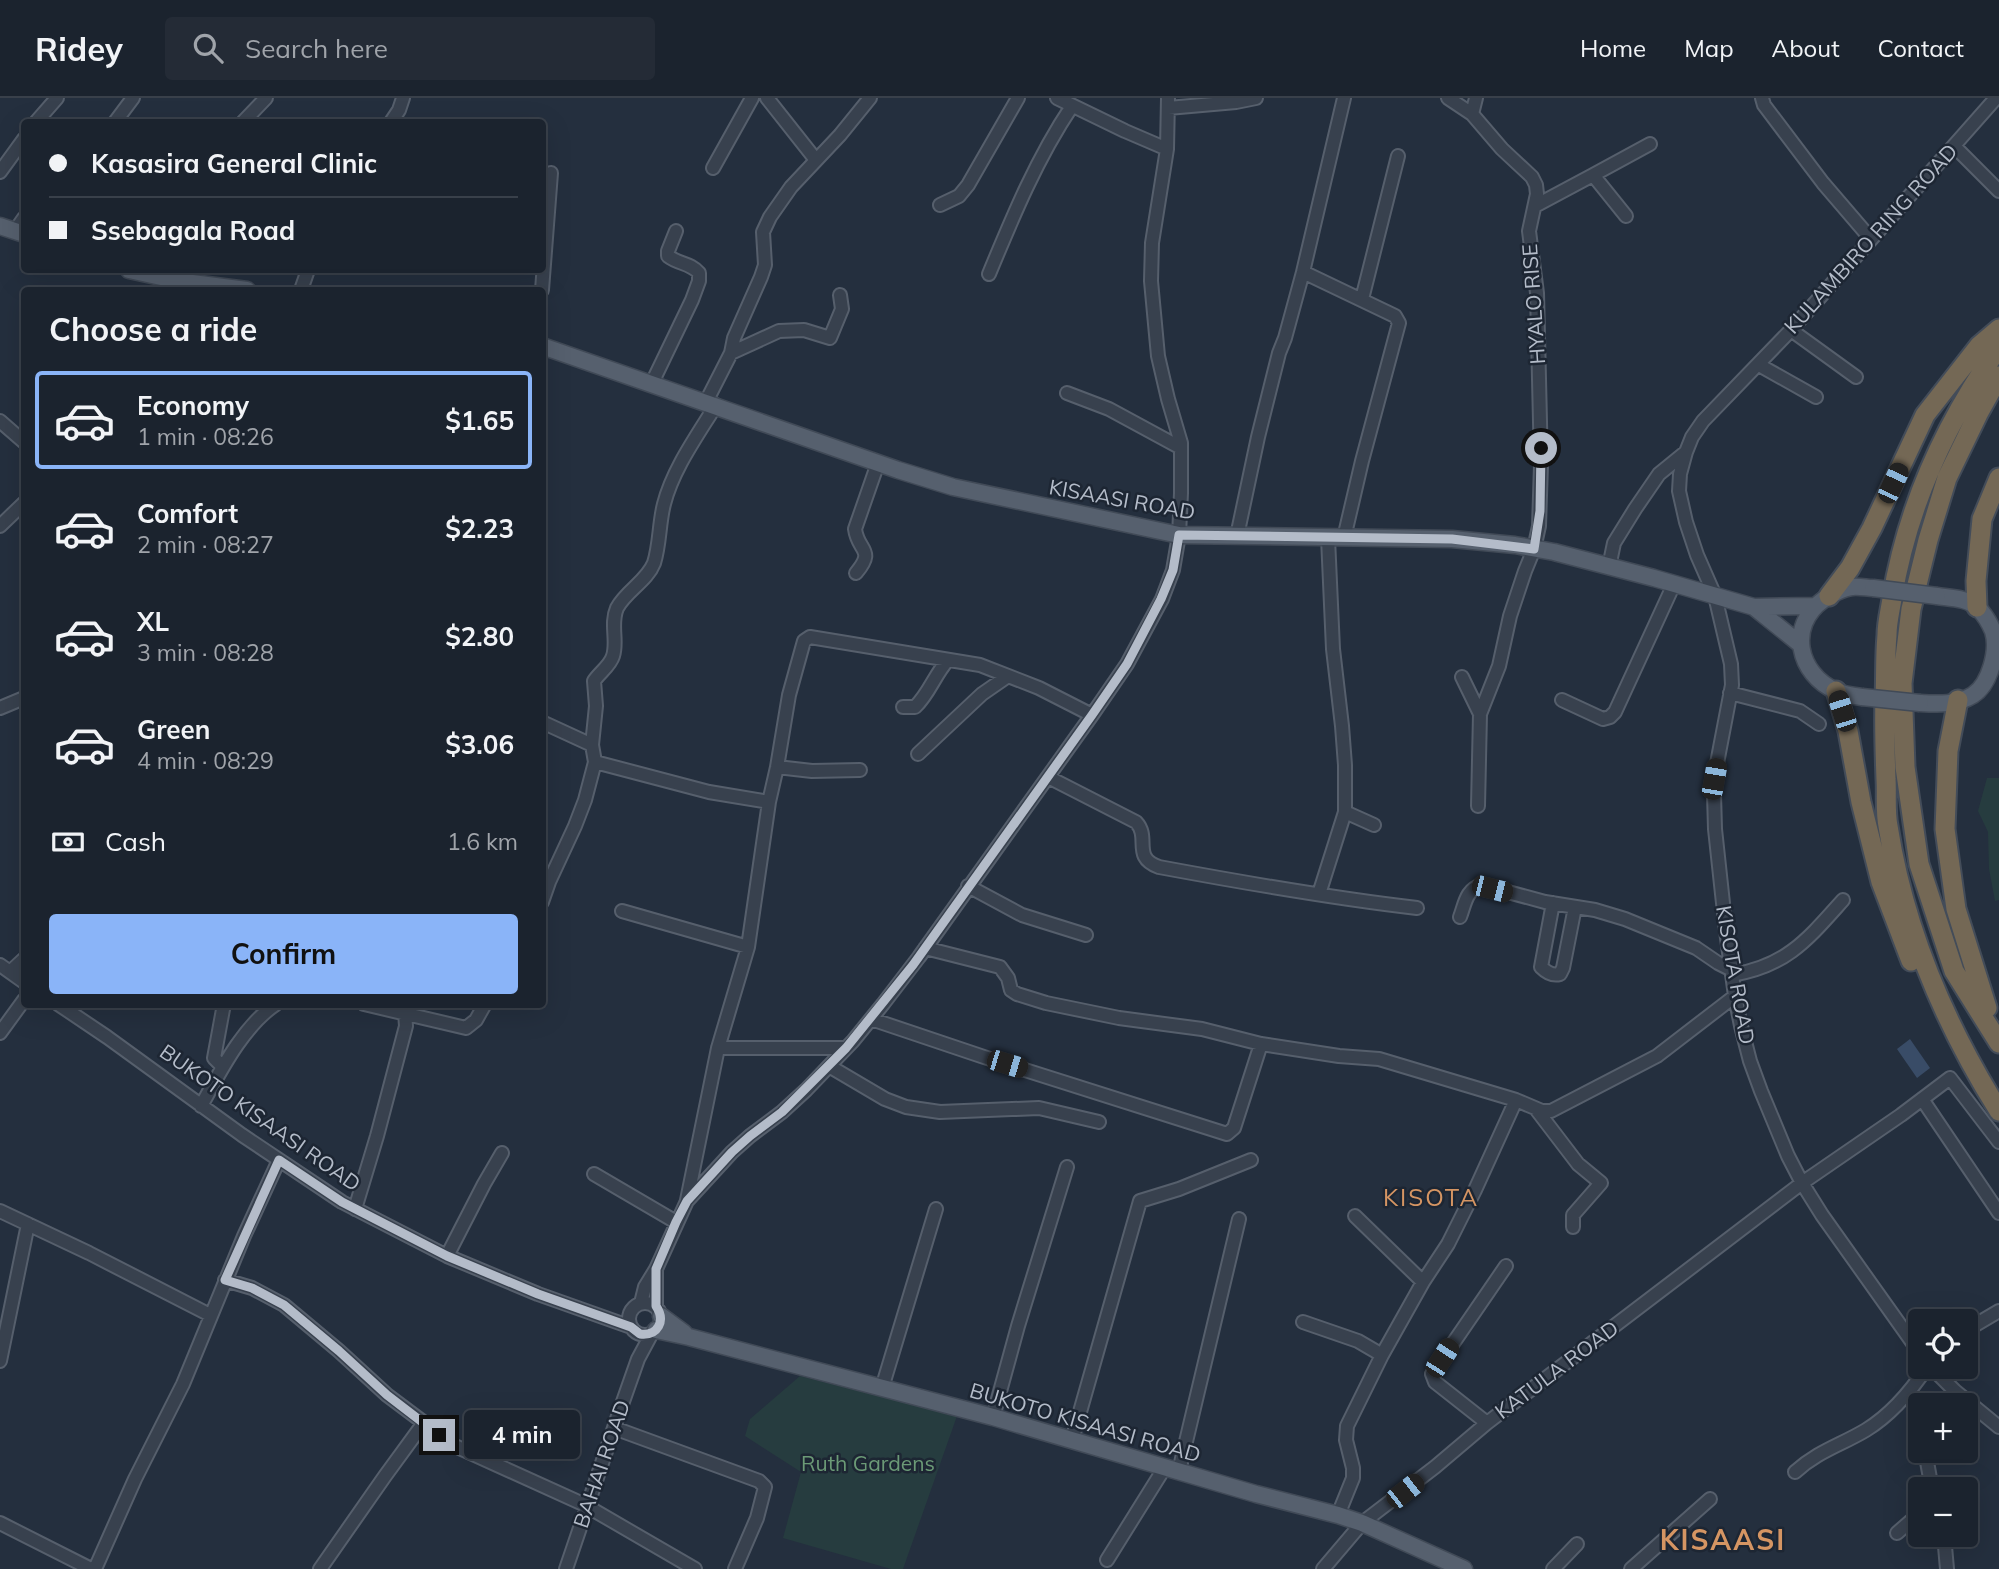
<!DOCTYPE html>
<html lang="en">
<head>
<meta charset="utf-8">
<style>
	:root { --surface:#1b232e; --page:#242b36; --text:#f1f3f6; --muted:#a0a4aa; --line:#39404a; --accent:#8ab4f8 }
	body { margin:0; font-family:Mulish,sans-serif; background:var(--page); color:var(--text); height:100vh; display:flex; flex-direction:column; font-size:26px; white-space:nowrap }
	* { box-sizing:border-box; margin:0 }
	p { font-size:23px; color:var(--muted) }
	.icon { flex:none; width:38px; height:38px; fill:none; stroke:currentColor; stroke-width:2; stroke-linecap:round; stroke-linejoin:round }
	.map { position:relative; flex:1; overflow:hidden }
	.panel { position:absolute; left:21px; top:189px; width:525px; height:721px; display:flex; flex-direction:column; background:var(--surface); border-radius:7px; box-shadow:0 7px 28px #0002,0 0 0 2px var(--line) }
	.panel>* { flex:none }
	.banner { position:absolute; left:21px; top:21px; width:525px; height:154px; border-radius:7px; box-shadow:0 7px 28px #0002,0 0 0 2px var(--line); display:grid; align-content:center; height:154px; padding:0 28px; background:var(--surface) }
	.controls { position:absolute; left:1908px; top:1211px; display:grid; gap:14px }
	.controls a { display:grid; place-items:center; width:70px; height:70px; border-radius:7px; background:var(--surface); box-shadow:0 7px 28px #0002,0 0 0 2px var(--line); font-size:35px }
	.end { position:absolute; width:32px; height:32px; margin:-16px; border:9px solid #b4bcc9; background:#111; box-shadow:0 0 0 4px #111 }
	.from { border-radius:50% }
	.bubble { position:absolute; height:49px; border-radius:7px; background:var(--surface); box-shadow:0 7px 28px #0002,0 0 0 2px var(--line); font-size:23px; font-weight:700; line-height:49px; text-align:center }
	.car { position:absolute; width:21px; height:42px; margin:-21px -10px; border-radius:9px; box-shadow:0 0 5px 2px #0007; background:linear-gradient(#222 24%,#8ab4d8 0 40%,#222 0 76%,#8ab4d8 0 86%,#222 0) }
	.banner b { display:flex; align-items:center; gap:24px; height:66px; font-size:26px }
	.banner b+b { border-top:2px solid var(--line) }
	.banner i { width:18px; height:18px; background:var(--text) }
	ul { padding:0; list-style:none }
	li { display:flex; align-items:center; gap:21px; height:98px; margin:0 14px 10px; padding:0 14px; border:4px solid transparent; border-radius:7px }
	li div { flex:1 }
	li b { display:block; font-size:26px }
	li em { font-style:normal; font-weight:700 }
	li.active { border-color:var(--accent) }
	li>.icon { width:63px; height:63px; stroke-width:1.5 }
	h2 { padding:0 28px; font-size:32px; line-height:84px }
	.pay { display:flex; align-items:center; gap:18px; height:77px; padding:0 28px; font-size:26px }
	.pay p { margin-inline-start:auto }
	.action { display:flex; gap:14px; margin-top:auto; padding:14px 28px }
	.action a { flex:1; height:80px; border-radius:7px; background:var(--accent); color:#111; font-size:28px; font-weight:700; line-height:80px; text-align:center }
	header { display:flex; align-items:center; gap:42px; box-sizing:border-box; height:98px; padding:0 35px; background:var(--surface); border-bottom:2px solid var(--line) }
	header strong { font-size:33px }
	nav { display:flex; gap:38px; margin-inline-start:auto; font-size:24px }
	.search { width:490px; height:63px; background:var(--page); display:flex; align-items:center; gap:18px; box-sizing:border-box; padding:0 24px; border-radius:7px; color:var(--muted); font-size:26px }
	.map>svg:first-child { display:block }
	.green { fill:#263c3f }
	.water { fill:#394c67 }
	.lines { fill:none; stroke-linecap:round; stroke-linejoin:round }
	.minor-casing { stroke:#565f6c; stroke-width:16 }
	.major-casing { stroke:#414a57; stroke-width:19 }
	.highway-casing { stroke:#434c59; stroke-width:23 }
	.minor { stroke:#38414e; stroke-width:12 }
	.major { stroke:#56606e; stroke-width:16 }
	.highway { stroke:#746855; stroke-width:19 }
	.major-bridge-casing { stroke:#414a57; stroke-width:19; stroke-linecap:butt }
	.major-bridge { stroke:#56606e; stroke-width:16 }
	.route { stroke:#b4bcc9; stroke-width:9 }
	.labels { text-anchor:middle; stroke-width:5; stroke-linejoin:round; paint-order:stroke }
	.street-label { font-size:21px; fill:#b4bcc9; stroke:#1d2633 }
	.park-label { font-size:21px; fill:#6b9a76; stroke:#1d2633 }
	.quarter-label { font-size:24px; letter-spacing:2px; fill:#d59563; stroke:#1d2633 }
	.district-label { font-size:28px; font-weight:bold; letter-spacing:2px; fill:#d59563; stroke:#1d2633 }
</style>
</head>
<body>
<header>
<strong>Ridey</strong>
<div class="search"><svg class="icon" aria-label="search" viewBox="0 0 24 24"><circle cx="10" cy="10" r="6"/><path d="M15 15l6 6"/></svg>Search here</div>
<nav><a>Home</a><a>Map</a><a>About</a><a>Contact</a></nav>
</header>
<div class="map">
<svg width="1999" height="1471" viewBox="0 0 1999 1471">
	<rect width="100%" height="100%" fill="#242f3e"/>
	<path class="green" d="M1987,680H1999V802L1995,803L1989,771L1988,734L1978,713Z
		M800,1278L957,1318L903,1471H891L783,1440L801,1374L745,1338L750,1321Z"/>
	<path class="water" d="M1910,941L1930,970L1917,980L1897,951Z"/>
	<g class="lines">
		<defs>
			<path id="minor" d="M767,0L816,62
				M1057,0L1125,33L1167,51
				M1448,0L1472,16L1502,51L1532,79L1536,87L1537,96L1529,133L1537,195L1541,367L1539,428L1534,451L1525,473L1510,518L1499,568L1480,616L1478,708
				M1762,0L1764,7L1823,85L1871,141
				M1168,10L1236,4L1256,0
				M1472,16L1476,0
				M36,24L57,0
				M115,24L133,0
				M243,24L266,0
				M391,24L399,12L403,0
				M1954,48L1999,93
				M713,70L752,0
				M0,74L24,41
				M1593,77L1650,46
				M940,107L959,98L968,87L1018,0
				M1535,108L1593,77L1626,118
				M15,133L24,120
				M1303,174L1395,218L1399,225L1362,363L1344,440
				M989,176C1013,118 1037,60 1072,8
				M301,192L308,172
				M542,192L551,75
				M1362,201L1398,58
				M1791,232L1856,279
				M731,255L779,233L804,232L830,240L842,211L840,197
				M1759,267L1816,299
				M652,285L692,202L699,183V175C691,165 678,166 668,158V153L676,133
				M1067,295L1109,311L1181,350
				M706,304L731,255L734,240L761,179L765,167L763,134L770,119L791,89L840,37L870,0
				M716,307C697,338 673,371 664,406C659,425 660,446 654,465C647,483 626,493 617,510C610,526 618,543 613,558C610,568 599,575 594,583L596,608L592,647L595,664L709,694L769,704
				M0,323L24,344
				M0,428L24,405
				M1237,438L1258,339L1279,255L1285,240L1303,174L1344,0
				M1328,440L1333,551L1342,628L1345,667V714L1374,727
				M1609,469L1614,445L1635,411L1659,376L1686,354
				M856,475C876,451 858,454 855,431L878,365
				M1462,579L1480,616
				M1730,595L1800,613L1819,626
				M1562,602L1603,621L1610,619L1615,614L1674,486
				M903,609H915C929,596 935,576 948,562
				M0,610L24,600
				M542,624L592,647
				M918,656L982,596L1008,578
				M777,669L812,673L860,672
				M1048,679L1136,724C1151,740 1131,759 1159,769C1245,785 1330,800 1417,810
				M968,788L1022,817L1086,837
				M1319,796L1345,714
				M542,804L549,784L575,728L585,702L595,664
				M1553,805L1541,869C1546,874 1553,878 1560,876L1563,870L1575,809
				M622,813L748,849
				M1460,819C1465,806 1466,791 1482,787L1545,804L1595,812L1625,821L1696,850L1718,865L1732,872
				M925,850L1000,869L1008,880L1011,892L1017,896L1046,905L1119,920L1202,931L1261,946L1339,958L1379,961L1516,1002L1542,1013H1551L1657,958L1735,898
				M0,867L24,884
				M10,874L24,861
				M1732,877C1787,868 1808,841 1843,802
				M58,906L107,939L242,1037L342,1104L447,1158L538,1196L631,1229
				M364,906L466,930L476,922L485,906
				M871,921L984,959L1227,1036L1234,1030L1261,946
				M0,935L24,902
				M718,950H846
				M829,968L885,1001L906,1009L940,1014L1039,1010L1099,1024
				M223,969L214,960L224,906
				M1922,1001L1999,1115
				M201,1008C220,974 243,928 276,906
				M1536,1011L1578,1066L1601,1085L1573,1117V1129
				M594,1076L676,1124
				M687,1102L718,950L748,849L769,704L777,669L789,597L804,543L810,539L980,567L1039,590L1092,617
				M355,1111L377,1038L406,928L405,915
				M0,1113L89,1155L210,1217
				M1355,1118L1423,1184
				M447,1158L484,1086L502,1055
				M656,1171V1208
				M225,1182L252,1190L284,1207L339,1253L387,1297L455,1348L583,1406L695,1471
				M629 1221a16 16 0 1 1 32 0a16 16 0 1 1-32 0Z
				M641,1205L645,1189L656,1171L687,1103L732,1054L750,1038L782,1014L806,992L853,943L883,906L919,859L1092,617L1127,566L1162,501L1173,472L1179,437L1181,395V345L1168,301L1158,258L1151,183L1152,145L1167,51L1168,0
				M1303,1224L1358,1243L1382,1257
				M1965,1233L1999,1213
				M1920,1255L1822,1117L1802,1085L1788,1058L1761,993L1750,963L1741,928L1735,898L1726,833L1715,731L1714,696V681L1732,587L1731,566L1715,498L1697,457L1686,424L1679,393L1680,376L1686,354L1692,339L1703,323L1791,232L1996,0
				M0,1263L28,1126
				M1931,1269L1955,1293L1999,1329
				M882,1290L936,1111
				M1910,1295L1920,1327
				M993,1319L1018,1228L1067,1069
				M1487,1325L1435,1284L1432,1276L1506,1168
				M614,1330L759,1383L765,1389L757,1420L735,1471
				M1072,1342L1140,1103L1179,1091L1251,1062
				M1925,1353L1932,1391
				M1179,1373L1239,1121
				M1795,1374C1818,1353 1841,1347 1866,1332C1892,1316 1911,1293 1927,1269
				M1338,1417L1353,1380V1370L1346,1342L1347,1328L1382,1257L1423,1184L1448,1146L1475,1092L1516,1002
				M0,1425L91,1471
				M1897,1435L1920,1415
				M1944,1437L1947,1471
				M1107,1462L1165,1369
				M95,1471L135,1381L183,1286L244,1138L279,1062
				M320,1471L385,1378L423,1326
				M566,1471L619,1315L638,1261L652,1235
				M1323,1471L1362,1425L1435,1369L1487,1325L1802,1085L1901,1017L1950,980L1999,1044
				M1553,1471L1577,1446
				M1631,1471L1710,1401"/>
			<path id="major" d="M0,128L24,136
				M129,172L184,184L247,192
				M542,248L898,372L953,389L1179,437L1452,441L1515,447L1554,454L1654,480L1754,509L1815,508
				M1754,509L1800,546
				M1862,599C1854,598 1844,597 1836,593C1798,576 1787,528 1823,502C1830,497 1843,490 1852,489C1859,488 1867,490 1873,490
				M1920,605C1938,606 1957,607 1973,597C1990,586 1999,552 1993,533C1990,526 1984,516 1978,510C1968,500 1951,500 1937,498
				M661,1218L684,1235
				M656,1232L689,1239L993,1319L1256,1396L1338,1417L1362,1425L1464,1471"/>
			<path id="highway" d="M1999,249C1946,324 1907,409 1892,501C1890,513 1887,525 1887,537C1885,559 1886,580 1885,601C1884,628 1885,654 1886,681C1887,696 1885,713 1888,728C1904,831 1944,925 1999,1013
				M1999,278L1978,316L1947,380L1928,442L1911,511L1902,585L1905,669L1919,766L1954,873L1999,945
				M1829,498L1850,470L1872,430L1925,317L1979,248L1999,231
				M1977,509L1976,483L1982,421L1999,380
				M1836,593L1848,633L1861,704L1881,784L1911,863
				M1958,602L1948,653L1945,731L1956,811L1987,910"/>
		</defs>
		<use href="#minor" class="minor-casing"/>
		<use href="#major" class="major-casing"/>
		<use href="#highway" class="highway-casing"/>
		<use href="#minor" class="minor"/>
		<use href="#major" class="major"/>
		<use href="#highway" class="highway"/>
		<defs>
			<path id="major-bridge" d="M1873,490L1937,498
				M1862,599L1920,605"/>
		</defs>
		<use href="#major-bridge" class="major-bridge-casing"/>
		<use href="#major-bridge" class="major-bridge"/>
	</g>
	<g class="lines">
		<path class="route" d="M439,1337L387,1297L339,1253L284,1207L252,1190L225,1182L279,1062L342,1104L447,1158L538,1196L631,1229L640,1236C658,1238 666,1223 656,1208V1171L676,1124L687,1103L732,1054L750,1038L782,1014L846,950L913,867L1092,617L1127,566L1161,501L1173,472L1179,437L1452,441L1534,451L1540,413L1541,350"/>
	</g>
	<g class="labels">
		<g class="street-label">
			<text transform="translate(1871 141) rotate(-48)" y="7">KULAMBIRO RING ROAD</text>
			<text transform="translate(1534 206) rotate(-94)" y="7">HYALO RISE</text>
			<text transform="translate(1122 402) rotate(10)" y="7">KISAASI ROAD</text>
			<text transform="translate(1735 877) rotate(80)" y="7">KISOTA ROAD</text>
			<text transform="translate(260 1020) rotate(35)" y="7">BUKOTO KISAASI ROAD</text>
			<text transform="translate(1557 1272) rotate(-37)" y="7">KATULA ROAD</text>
			<text transform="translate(1085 1325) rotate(16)" y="7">BUKOTO KISAASI ROAD</text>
			<text transform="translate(602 1366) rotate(-71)" y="7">BAHAI ROAD</text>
		</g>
		<g class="park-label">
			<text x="868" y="1373">Ruth Gardens</text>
		</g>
		<g class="quarter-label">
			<text x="1431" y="1108">KISOTA</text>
		</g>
		<g class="district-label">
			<text x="1723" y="1452">KISAASI</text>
		</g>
	</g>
</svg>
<div class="controls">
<a><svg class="icon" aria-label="locate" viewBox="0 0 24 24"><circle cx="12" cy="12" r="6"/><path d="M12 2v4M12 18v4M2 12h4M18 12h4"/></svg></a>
<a>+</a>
<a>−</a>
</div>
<i class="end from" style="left:1541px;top:350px"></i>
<i class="end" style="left:439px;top:1337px"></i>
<div class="bubble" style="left:464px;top:1312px;width:116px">4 min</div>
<i class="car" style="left:1893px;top:385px;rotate:25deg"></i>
<i class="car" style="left:1842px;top:613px;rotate:342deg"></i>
<i class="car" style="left:1714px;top:681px;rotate:10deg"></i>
<i class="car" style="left:1492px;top:791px;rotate:104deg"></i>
<i class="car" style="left:1007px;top:966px;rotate:107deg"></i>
<i class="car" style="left:1442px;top:1260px;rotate:33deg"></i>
<i class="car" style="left:1405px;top:1393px;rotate:52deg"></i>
<div class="banner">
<b><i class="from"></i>Kasasira General Clinic</b>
<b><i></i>Ssebagala Road</b>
</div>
<section class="panel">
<h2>Choose a ride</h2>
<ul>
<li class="active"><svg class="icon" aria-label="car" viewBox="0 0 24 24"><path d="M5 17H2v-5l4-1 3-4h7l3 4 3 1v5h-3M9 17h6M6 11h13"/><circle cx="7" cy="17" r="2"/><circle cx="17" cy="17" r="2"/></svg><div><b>Economy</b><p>1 min · 08:26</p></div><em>$1.65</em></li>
<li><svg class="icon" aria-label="car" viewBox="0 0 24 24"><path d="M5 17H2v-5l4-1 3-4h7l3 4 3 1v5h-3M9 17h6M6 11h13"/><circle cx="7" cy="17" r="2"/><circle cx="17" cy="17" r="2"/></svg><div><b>Comfort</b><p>2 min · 08:27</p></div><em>$2.23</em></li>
<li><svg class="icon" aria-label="car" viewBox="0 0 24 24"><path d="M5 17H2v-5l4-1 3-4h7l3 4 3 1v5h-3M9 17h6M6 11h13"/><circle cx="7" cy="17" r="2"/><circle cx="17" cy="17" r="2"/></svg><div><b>XL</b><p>3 min · 08:28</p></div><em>$2.80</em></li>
<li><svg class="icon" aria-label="car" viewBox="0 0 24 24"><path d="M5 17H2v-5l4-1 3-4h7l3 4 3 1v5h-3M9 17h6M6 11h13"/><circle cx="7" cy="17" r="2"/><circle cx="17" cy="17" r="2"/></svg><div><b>Green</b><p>4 min · 08:29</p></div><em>$3.06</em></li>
</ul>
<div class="pay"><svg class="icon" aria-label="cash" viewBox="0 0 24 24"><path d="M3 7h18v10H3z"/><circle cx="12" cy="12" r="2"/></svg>Cash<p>1.6 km</p></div>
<div class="action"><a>Confirm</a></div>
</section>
</div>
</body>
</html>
